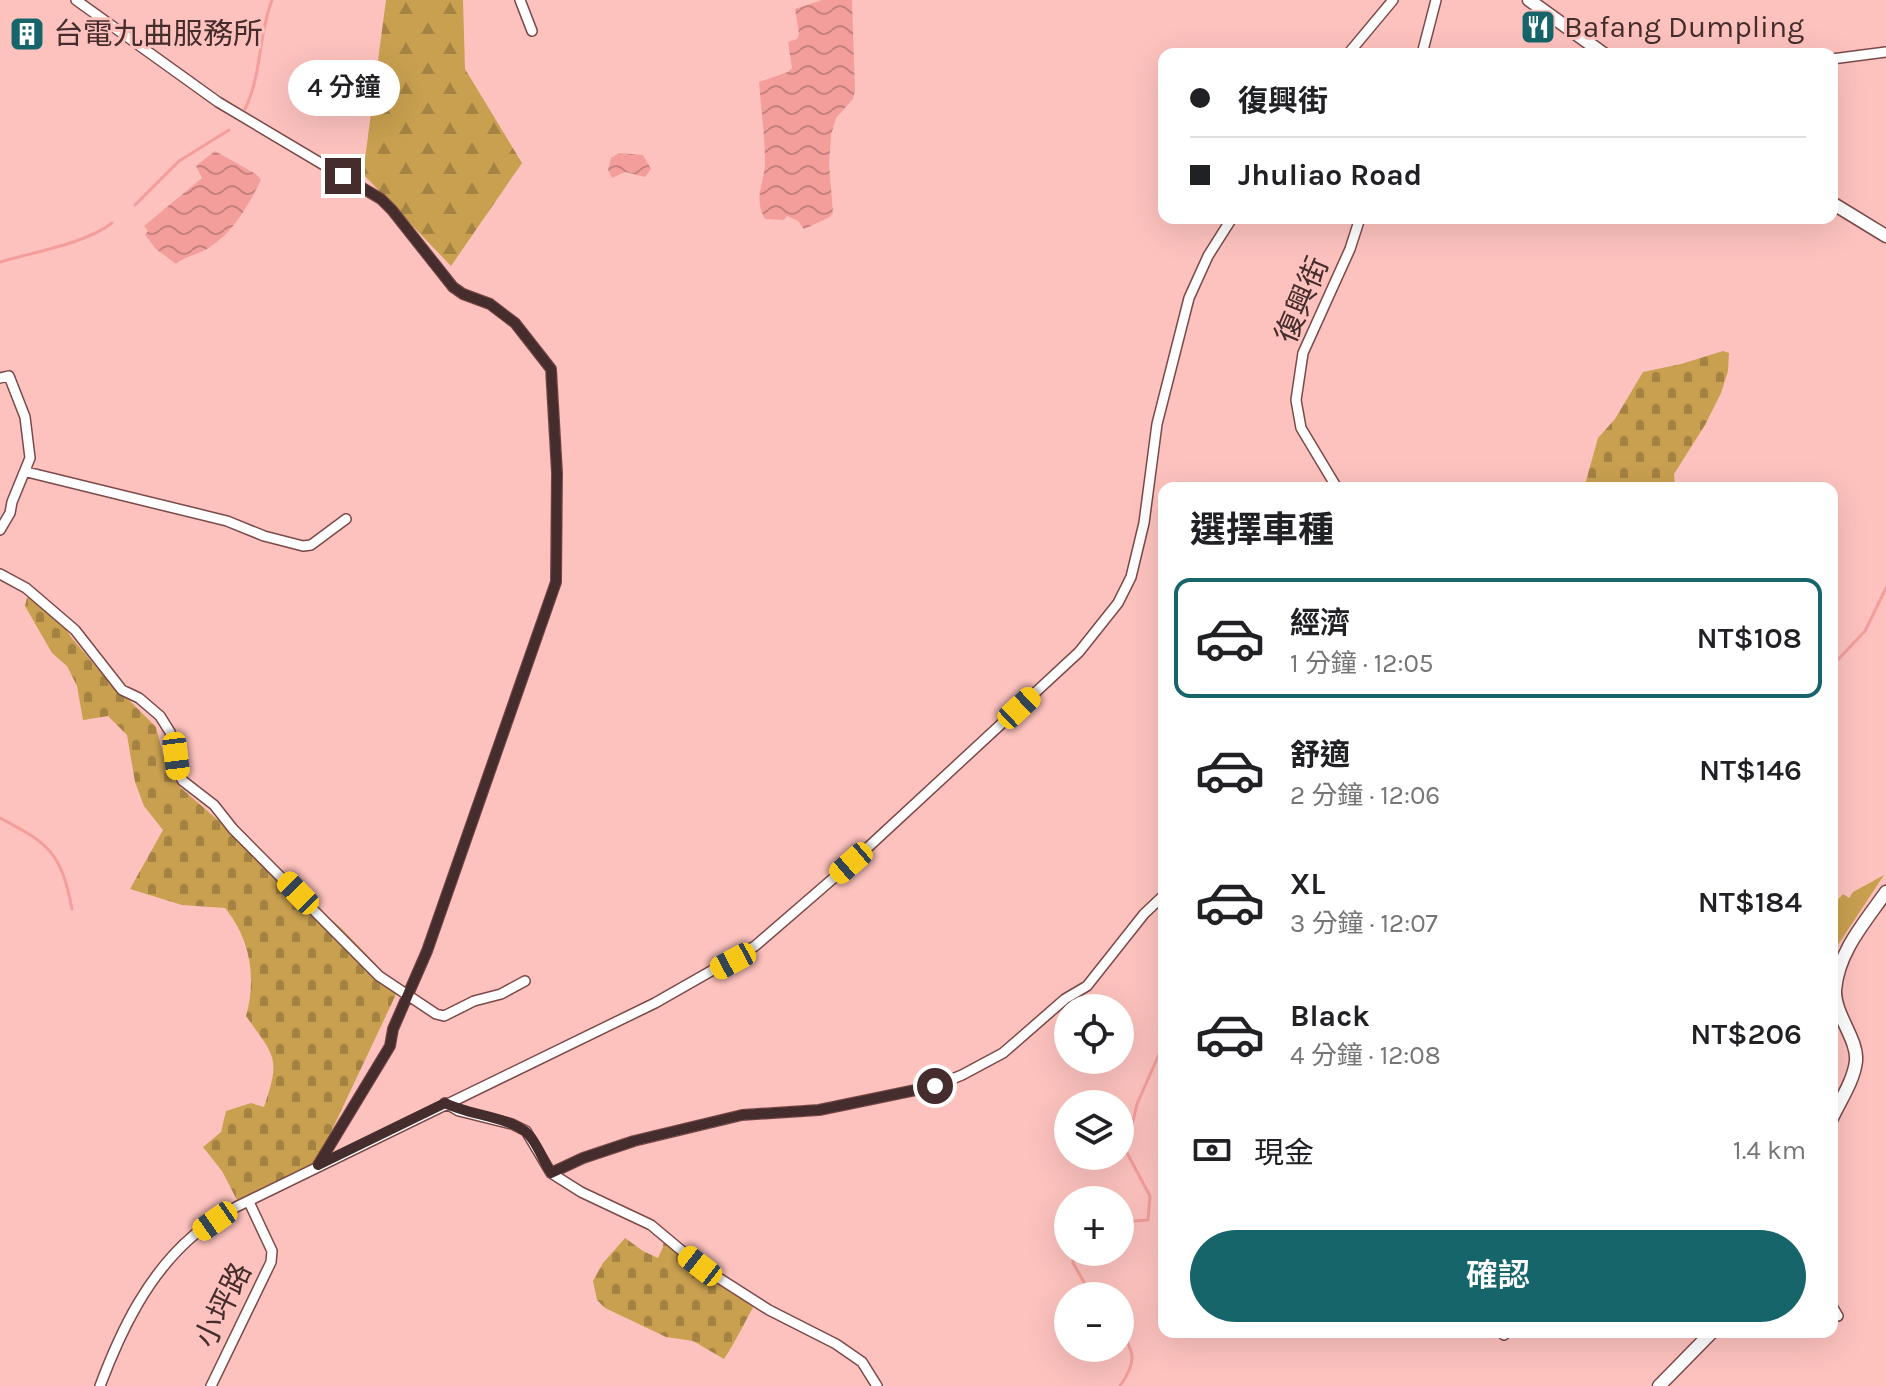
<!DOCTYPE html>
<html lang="zh-TW">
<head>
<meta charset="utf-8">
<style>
	:root { --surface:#fff; --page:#f6f6f6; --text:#202124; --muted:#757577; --line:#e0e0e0; --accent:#16656a }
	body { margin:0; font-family:Karla,"Noto Sans TC",sans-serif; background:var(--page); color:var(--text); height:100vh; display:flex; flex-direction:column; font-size:30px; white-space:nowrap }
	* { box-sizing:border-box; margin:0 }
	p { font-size:26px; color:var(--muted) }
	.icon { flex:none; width:44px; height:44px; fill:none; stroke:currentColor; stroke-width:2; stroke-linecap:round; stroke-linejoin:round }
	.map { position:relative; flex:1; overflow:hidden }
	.panel { position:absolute; left:1158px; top:482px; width:680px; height:856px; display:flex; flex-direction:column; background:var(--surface); border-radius:16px; box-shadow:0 8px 32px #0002 }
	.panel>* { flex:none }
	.banner { position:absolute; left:1158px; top:48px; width:680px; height:176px; border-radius:16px; box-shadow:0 8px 32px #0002; display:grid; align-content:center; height:176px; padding:0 32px; background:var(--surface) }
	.buttons { position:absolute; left:1054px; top:994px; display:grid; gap:16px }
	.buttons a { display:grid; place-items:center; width:80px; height:80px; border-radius:50%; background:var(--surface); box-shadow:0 8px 32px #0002; font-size:40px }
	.end { position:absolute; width:36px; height:36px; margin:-18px; border:10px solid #442d2c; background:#fff; box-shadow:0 0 0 4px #fff }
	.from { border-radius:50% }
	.bubble { position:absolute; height:56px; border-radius:28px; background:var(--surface); box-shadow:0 8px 32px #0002; font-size:26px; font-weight:600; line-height:56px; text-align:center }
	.car { position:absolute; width:24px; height:48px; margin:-24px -12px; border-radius:10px; box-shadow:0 0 6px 2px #0007; background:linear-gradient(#f5c518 24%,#345 0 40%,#f5c518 0 76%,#345 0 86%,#f5c518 0) }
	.banner b { display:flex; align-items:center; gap:28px; height:76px; font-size:30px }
	.banner b+b { border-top:2px solid var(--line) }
	.banner i { width:20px; height:20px; background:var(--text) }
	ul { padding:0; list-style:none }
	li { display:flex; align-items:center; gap:24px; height:120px; margin:0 16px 12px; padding:0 16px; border:4px solid transparent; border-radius:16px }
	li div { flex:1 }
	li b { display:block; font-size:30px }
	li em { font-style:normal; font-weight:600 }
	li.selected { border-color:var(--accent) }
	li>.icon { width:72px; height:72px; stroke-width:1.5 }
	h2 { padding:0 32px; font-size:36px; line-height:96px }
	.pay { display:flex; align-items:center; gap:20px; height:88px; padding:0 32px; font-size:30px }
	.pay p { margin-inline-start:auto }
	.primary-button { display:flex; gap:16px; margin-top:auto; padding:16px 32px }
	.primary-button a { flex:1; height:92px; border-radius:48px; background:var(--accent); color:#fff; font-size:32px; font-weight:600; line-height:92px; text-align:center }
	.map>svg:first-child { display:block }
	.grass { fill:#c9a050 }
	.forest { fill:url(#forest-firs) }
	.cemetery { fill:url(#cemetery-stones) }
	.water { fill:url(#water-waves) }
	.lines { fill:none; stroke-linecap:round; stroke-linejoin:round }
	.stream { stroke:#f39e9b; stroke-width:3 }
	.minor-casing { stroke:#7b4948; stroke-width:12 }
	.tertiary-casing { stroke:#7b4948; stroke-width:15 }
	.minor { stroke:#fff; stroke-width:9 }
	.tertiary { stroke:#fff; stroke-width:12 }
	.route { stroke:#442d2c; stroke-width:10 }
	.labels { text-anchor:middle; stroke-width:6; stroke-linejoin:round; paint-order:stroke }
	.poi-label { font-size:30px; fill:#442d2c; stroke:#fdc2be; text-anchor:start }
	.street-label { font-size:30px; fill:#442d2c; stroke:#fdc2be }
</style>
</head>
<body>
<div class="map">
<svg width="1886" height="1386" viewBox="0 0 1886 1386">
	<defs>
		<pattern id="forest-firs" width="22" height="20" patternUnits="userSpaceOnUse" patternTransform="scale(2)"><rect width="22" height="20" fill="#c9a050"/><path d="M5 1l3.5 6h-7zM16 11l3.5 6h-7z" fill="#a58343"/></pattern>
		<pattern id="cemetery-stones" width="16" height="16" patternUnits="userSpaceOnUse" patternTransform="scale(2)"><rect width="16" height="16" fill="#c9a050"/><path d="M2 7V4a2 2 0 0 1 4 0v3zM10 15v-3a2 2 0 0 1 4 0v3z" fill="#a58343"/></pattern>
		<pattern id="water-waves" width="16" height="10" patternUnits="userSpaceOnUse" patternTransform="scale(2)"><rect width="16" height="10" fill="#f39e9b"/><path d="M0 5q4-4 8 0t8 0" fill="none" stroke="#c6817f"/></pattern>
	</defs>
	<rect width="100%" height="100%" fill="#fdc2be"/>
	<path class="grass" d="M1884,875L1832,954V906L1843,894L1849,898L1853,892Z"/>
	<path class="forest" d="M386,0H463L465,69L522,163L451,266L363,174Z"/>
	<path class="cemetery" d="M1723,351L1729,353L1728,371L1721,393L1705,425L1674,474L1675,488H1584L1598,438L1615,419L1643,372L1681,364Z
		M34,595L55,611L71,637L98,669L156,727L163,754L180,787L342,929L399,988L315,1166L237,1200L222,1171L203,1147L221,1132L226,1111L251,1103L264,1107C281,1057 275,1057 246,1016C257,978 250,938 225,908L182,905L130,889L163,830L144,806L135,782L127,735L108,716L83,720L77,686L67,666L52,653L25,606L27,598Z
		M664,1233L756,1302C745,1321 736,1341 724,1359L693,1341L666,1337L605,1308L597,1300L593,1281L603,1263L625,1238L643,1251L658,1258L663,1247Z"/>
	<path class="water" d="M822,0H852L855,91L853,99L836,118L831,135L829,165L833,212L830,217L804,229L798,221L787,216L784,220L765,219C753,198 764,184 765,164C765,137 761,109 759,82L788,72L792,68L788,42L797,39L799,34L795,9Z
		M215,151L256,174L261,180C249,204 234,232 210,247C199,255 186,255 176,264L156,249L145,235L148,231L144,226L202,178L196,166Z
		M619,153L643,155L651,169L645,177L625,172L612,178L608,170L611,158Z"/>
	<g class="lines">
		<path class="stream" d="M245,109C262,75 258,36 272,0
			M135,205L179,161L229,130
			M0,262C33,252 85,244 112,223
			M1832,666L1865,631L1886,588
			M0,818C50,844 61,853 72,909
			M1120,1222L1148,1220L1150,1196L1126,1151L1137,1104L1164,1043
			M1073,1252V1263L1092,1296
			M1120,1328C1134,1354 1138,1360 1120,1386"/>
		<defs>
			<path id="minor" d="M76,0L218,102L381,199L392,210L453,287L463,294L490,304L515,323L551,369L557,473L556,582L427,951L393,1029L390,1046L318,1165
				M520,0L532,31
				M1348,54L1393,0
				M1422,54L1436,0
				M1832,59L1886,52
				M0,378L9,376L25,417L30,458L12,502L10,513L0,530
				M27,472L227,521L264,536L303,546L311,545L346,519
				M1337,488L1301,428L1296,400L1303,353L1350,249L1360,218
				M0,574L26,588L75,630L122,690L139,698L160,716L170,732L175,747L178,773L183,781L214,805L233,829L379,976L436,1014L444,1016L474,1001L501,994L525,981
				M445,1103L459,1111L512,1124L526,1131L551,1173L581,1192L651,1225L700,1266L769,1310L836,1344L862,1362L877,1386
				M551,1173L583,1158L634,1141L742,1115L819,1110L935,1086L962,1075L1003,1053L1065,999L1087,986L1144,914L1164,895
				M1832,1306L1838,1316
				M1504,1335L1506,1332
				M100,1386C121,1330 148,1274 194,1235C207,1224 222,1216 236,1207L655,1003L755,946L851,863L1079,652L1118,603L1131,577L1144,523L1157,424L1189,298L1208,256L1232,218
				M211,1386L271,1262L272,1251L249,1202"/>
			<path id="tertiary" d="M1529,0L1604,54
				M1832,203L1886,236
				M1832,1118C1840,1101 1854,1080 1856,1061C1858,1039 1834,1014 1835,990C1838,952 1865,922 1886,892
				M1659,1386L1712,1332"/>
		</defs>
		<use href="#minor" class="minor-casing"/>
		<use href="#tertiary" class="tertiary-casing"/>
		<use href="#minor" class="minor"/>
		<use href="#tertiary" class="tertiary"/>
	</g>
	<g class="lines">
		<path class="route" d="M343,176L381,199L392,210L453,287L463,294L490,304L515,323L551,369L557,473L556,582L427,951L393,1029L390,1046L318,1165L445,1103C468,1115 511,1117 528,1134C538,1144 543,1161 551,1173L583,1158L634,1141L742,1115L819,1110L935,1086"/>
	</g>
	<defs>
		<symbol id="restaurant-square" viewBox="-11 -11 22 22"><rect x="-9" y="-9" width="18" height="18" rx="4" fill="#16656a" stroke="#fdc2be"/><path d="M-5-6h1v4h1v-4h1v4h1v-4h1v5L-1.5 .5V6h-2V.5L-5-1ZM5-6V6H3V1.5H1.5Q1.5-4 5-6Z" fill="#fff"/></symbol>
		<symbol id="building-square" viewBox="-11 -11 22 22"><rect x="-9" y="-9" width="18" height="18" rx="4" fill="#16656a" stroke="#fdc2be"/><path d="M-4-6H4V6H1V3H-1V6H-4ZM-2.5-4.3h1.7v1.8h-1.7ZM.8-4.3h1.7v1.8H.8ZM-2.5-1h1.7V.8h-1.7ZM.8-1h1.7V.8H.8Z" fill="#fff"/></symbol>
	</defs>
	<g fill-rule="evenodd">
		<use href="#restaurant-square" x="1518" y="7" width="40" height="40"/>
		<use href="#building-square" x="7" y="14" width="40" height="40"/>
	</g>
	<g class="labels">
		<g class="poi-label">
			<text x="1564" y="37">Bafang Dumpling</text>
			<text x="53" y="44">台電九曲服務所</text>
		</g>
		<g class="street-label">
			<text transform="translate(1302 300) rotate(-67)" y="10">復興街</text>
			<text transform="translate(223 1305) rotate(-64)" y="10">小坪路</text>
		</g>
	</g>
</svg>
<div class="buttons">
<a><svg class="icon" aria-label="locate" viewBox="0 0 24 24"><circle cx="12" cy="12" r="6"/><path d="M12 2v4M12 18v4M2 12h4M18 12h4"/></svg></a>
<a><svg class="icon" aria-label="layers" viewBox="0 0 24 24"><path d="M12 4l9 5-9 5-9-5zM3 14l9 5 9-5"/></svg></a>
<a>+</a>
<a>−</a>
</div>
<i class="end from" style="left:935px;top:1086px"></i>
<i class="end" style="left:343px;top:176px"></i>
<div class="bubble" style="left:288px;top:60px;width:112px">4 分鐘</div>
<i class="car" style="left:1019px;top:708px;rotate:47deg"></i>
<i class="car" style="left:176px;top:756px;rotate:173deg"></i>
<i class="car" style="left:851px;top:863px;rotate:229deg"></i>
<i class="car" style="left:298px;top:893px;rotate:316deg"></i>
<i class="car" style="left:733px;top:961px;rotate:242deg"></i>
<i class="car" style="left:215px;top:1221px;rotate:235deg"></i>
<i class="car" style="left:700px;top:1266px;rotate:308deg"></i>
<div class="banner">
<b><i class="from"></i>復興街</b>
<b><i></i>Jhuliao Road</b>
</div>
<section class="panel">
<h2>選擇車種</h2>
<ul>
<li class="selected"><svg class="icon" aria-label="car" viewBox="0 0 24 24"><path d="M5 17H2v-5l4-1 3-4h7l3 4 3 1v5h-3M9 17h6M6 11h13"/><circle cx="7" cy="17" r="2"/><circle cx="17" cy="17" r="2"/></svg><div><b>經濟</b><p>1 分鐘 · 12:05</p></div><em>NT$108</em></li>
<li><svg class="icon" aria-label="car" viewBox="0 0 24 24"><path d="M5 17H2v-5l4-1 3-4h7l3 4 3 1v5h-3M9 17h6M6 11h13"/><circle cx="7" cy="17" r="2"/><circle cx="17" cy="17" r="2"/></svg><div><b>舒適</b><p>2 分鐘 · 12:06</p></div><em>NT$146</em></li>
<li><svg class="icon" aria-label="car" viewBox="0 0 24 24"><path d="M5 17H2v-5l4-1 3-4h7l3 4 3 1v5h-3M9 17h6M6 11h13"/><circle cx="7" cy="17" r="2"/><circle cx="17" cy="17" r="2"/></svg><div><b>XL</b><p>3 分鐘 · 12:07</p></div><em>NT$184</em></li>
<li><svg class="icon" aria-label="car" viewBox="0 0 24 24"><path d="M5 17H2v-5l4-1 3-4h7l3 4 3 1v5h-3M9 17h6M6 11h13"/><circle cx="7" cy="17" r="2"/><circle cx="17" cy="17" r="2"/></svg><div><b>Black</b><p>4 分鐘 · 12:08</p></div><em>NT$206</em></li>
</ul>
<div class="pay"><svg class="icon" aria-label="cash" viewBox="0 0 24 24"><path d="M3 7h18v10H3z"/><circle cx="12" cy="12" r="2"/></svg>現金<p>1.4 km</p></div>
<div class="primary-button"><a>確認</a></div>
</section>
</div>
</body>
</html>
